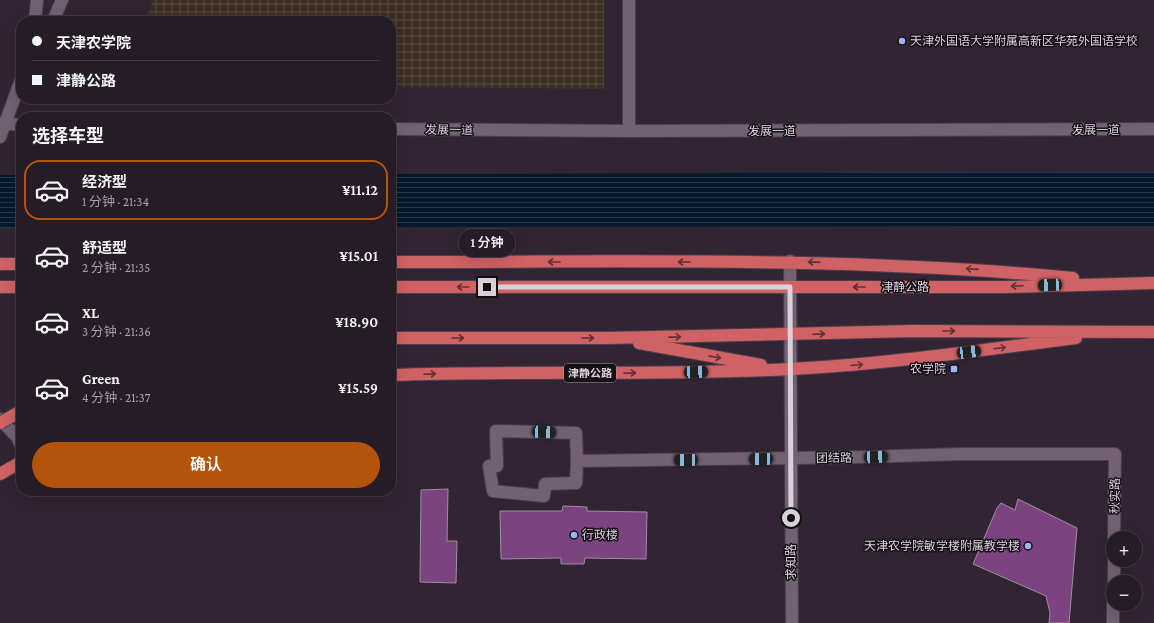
<!DOCTYPE html>
<html lang="zh">
<head>
<meta charset="utf-8">
<style>
	:root { --surface:#261c26; --page:#322932; --text:#f1f3f6; --muted:#a4a1a7; --line:#423a43; --accent:#b45309 }
	body { margin:0; font-family:"Crimson Pro","Noto Sans SC",serif; background:var(--page); color:var(--text); height:100vh; display:flex; flex-direction:column; font-size:15px; white-space:nowrap }
	* { box-sizing:border-box; margin:0 }
	p { font-size:13px; color:var(--muted) }
	.icon { flex:none; width:22px; height:22px; fill:none; stroke:currentColor; stroke-width:2; stroke-linecap:round; stroke-linejoin:round }
	.map { position:relative; flex:1; overflow:hidden }
	.drawer { position:absolute; left:16px; top:112px; width:380px; height:384px; display:flex; flex-direction:column; background:var(--surface); border-radius:16px; box-shadow:0 4px 16px #0002,0 0 0 1px var(--line) }
	.drawer>* { flex:none }
	.top-card { position:absolute; left:16px; top:16px; width:380px; height:88px; border-radius:16px; box-shadow:0 4px 16px #0002,0 0 0 1px var(--line); display:grid; align-content:center; height:88px; padding:0 16px; background:var(--surface) }
	.tools { position:absolute; left:1106px; top:531px; display:grid; gap:8px }
	.tools a { display:grid; place-items:center; width:36px; height:36px; border-radius:50%; background:var(--surface); box-shadow:0 4px 16px #0002,0 0 0 1px var(--line); font-size:20px }
	.end { position:absolute; width:18px; height:18px; margin:-9px; border:5px solid #d9d0da; background:#111; box-shadow:0 0 0 2px #111 }
	.from { border-radius:50% }
	.bubble { position:absolute; height:28px; border-radius:14px; background:var(--surface); box-shadow:0 4px 16px #0002,0 0 0 1px var(--line); font-size:13px; font-weight:600; line-height:28px; text-align:center }
	.car { position:absolute; width:12px; height:24px; margin:-12px -6px; border-radius:5px; box-shadow:0 0 3px 1px #0007; background:linear-gradient(#222 24%,#8ab4d8 0 40%,#222 0 76%,#8ab4d8 0 86%,#222 0) }
	.top-card b { display:flex; align-items:center; gap:14px; height:38px; font-size:15px }
	.top-card b+b { border-top:1px solid var(--line) }
	.top-card i { width:10px; height:10px; background:var(--text) }
	ul { padding:0; list-style:none }
	li { display:flex; align-items:center; gap:12px; height:60px; margin:0 8px 6px; padding:0 8px; border:2px solid transparent; border-radius:16px }
	li div { flex:1 }
	li b { display:block; font-size:15px }
	li em { font-style:normal; font-weight:600 }
	li.on { border-color:var(--accent) }
	li>.icon { width:36px; height:36px; stroke-width:1.5 }
	h2 { padding:0 16px; font-size:18px; line-height:48px }
	.action { display:flex; gap:8px; margin-top:auto; padding:8px 16px }
	.action a { flex:1; height:46px; border-radius:24px; background:var(--accent); color:#fff; font-size:16px; font-weight:600; line-height:46px; text-align:center }
	.map>svg:first-child { display:block }
	.industrial { fill:url(#industrial-grid) }
	.water { fill:url(#water-rules) }
	.building { fill:#7c4381; stroke:#9f8ea0 }
	.lines { fill:none; stroke-linecap:round; stroke-linejoin:round }
	.minor-casing { stroke:#4b404d; stroke-width:14 }
	.tertiary-casing { stroke:#4b404d; stroke-width:14 }
	.secondary-casing { stroke:#4b404d; stroke-width:14 }
	.trunk-casing { stroke:#4b404d; stroke-width:14 }
	.minor { stroke:#716172; stroke-width:12 }
	.tertiary { stroke:#716172; stroke-width:12 }
	.secondary { stroke:#716172; stroke-width:12 }
	.trunk { stroke:#d06164; stroke-width:12 }
	.trunk-bridge-casing { stroke:#4b404d; stroke-width:14; stroke-linecap:butt }
	.trunk-bridge { stroke:#d06164; stroke-width:12 }
	.oneway { stroke:#603036 }
	.route { stroke:#d9d0da; stroke-width:5 }
	.poi-dot { fill:#9eb4fd; stroke:#161017; stroke-width:1.5 }
	.labels { text-anchor:middle; stroke-width:3; stroke-linejoin:round; paint-order:stroke }
	.shield { fill:#161017; stroke:#9e96a0; stroke-width:1 }
	.shield-label { font-size:11px; font-weight:bold; fill:#d9d0da }
	.poi-label { font-size:12px; fill:#d9d0da; stroke:#161017; text-anchor:start }
	.street-label { font-size:12px; fill:#d9d0da; stroke:#161017 }
</style>
</head>
<body>
<div class="map">
<svg width="1154" height="623" viewBox="0 0 1154 623">
	<defs>
		<pattern id="industrial-grid" width="8" height="8" patternUnits="userSpaceOnUse"><rect width="8" height="8" fill="#3c2e21"/><path d="M0 4h8M4 0v8" fill="none" stroke="#584b41"/></pattern>
		<pattern id="water-rules" width="6" height="5" patternUnits="userSpaceOnUse"><rect width="6" height="5" fill="#05192c"/><path d="M0 2.5h6" fill="none" stroke="#29394a"/></pattern>
	</defs>
	<rect width="100%" height="100%" fill="#322533"/>
	<path class="industrial" d="M153,0H604V89L391,87V21H146Z"/>
	<path class="water" d="M1154,172V226L391,227V174Z
		M0,175H21V228H0Z"/>
	<path class="building" d="M448,489L447,541H457L456,583L420,582L421,490Z
		M1018,499L1077,528L1069,623H1049L1050,613L1046,596L973,564L997,508L1001,503L1015,510Z
		M563,506L587,507V511L647,512L646,559L585,558L584,564H561V558L501,559L500,511H562Z"/>
	<g class="lines">
		<defs>
			<path id="minor" d="M629,0V131
				M790,261L792,623
				M577,461L576,483L545,484L544,496L493,491L489,466H497L496,431L576,433L577,461L861,457L962,454H1115L1114,538
				M1114,582V560
				M1113,623V604"/>
			<path id="tertiary" d="M53,21L62,0"/>
			<path id="secondary" d="M35,21L37,0
				M0,123L21,125
				M391,129L629,131L1154,129
				M0,137L21,80
				M0,419L17,437L21,445"/>
			<path id="trunk" d="M391,262C619,262 847,256 1073,278
				M0,264H21
				M0,287H21
				M391,287H1006L1154,283
				M391,338H608L913,331L1154,332
				M639,343L761,365
				M391,375C524,370 658,376 791,369C887,364 981,350 1076,338
				M0,474L21,462"/>
		</defs>
		<use href="#minor" class="minor-casing"/>
		<use href="#tertiary" class="tertiary-casing"/>
		<use href="#secondary" class="secondary-casing"/>
		<use href="#trunk" class="trunk-casing"/>
		<use href="#minor" class="minor"/>
		<use href="#tertiary" class="tertiary"/>
		<use href="#secondary" class="secondary"/>
		<use href="#trunk" class="trunk"/>
		<defs>
			<path id="trunk-bridge" d="M0,423L21,411"/>
		</defs>
		<use href="#trunk-bridge" class="trunk-bridge-casing"/>
		<use href="#trunk-bridge" class="trunk-bridge"/>
	</g>
	<defs><path id="oneway-shaft" d="M-6 0H5M1.5-3L5.5 0L1.5 3" fill="none" stroke-width="1.6" stroke-linecap="round" stroke-linejoin="round"/></defs>
	<g class="oneway">
		<use href="#oneway-shaft" transform="translate(554 262) rotate(180)"/>
		<use href="#oneway-shaft" transform="translate(684 262) rotate(180)"/>
		<use href="#oneway-shaft" transform="translate(814 262) rotate(-178)"/>
		<use href="#oneway-shaft" transform="translate(972 269) rotate(-176)"/>
		<use href="#oneway-shaft" transform="translate(1017 286) rotate(178)"/>
		<use href="#oneway-shaft" transform="translate(463 287) rotate(180)"/>
		<use href="#oneway-shaft" transform="translate(859 287) rotate(180)"/>
		<use href="#oneway-shaft" transform="translate(949 331)"/>
		<use href="#oneway-shaft" transform="translate(819 334) rotate(-2)"/>
		<use href="#oneway-shaft" transform="translate(675 337) rotate(-1)"/>
		<use href="#oneway-shaft" transform="translate(458 338)"/>
		<use href="#oneway-shaft" transform="translate(588 338)"/>
		<use href="#oneway-shaft" transform="translate(1000 348) rotate(-7)"/>
		<use href="#oneway-shaft" transform="translate(715 357) rotate(10)"/>
		<use href="#oneway-shaft" transform="translate(857 365) rotate(-5)"/>
		<use href="#oneway-shaft" transform="translate(630 373) rotate(-1)"/>
		<use href="#oneway-shaft" transform="translate(430 374) rotate(-2)"/>
	</g>
	<g class="lines">
		<path class="route" d="M487,287H790L791,518"/>
	</g>
	<g class="poi-dot">
		<circle cx="902" cy="41" r="4"/>
		<rect x="950" y="365" width="8" height="8" rx="2"/>
		<circle cx="574" cy="535" r="4"/>
		<circle cx="1028" cy="546" r="4"/>
	</g>
	<g class="labels">
		<rect class="shield" x="564" y="364" width="52" height="18" rx="3"/>
		<g class="shield-label">
			<text x="590" y="377">津静公路</text>
		</g>
		<g class="poi-label">
			<text x="910" y="45">天津外国语大学附属高新区华苑外国语学校</text>
			<text x="946" y="373" text-anchor="end">农学院</text>
			<text x="582" y="539">行政楼</text>
			<text x="1020" y="550" text-anchor="end">天津农学院敏学楼附属教学楼</text>
		</g>
		<g class="street-label">
			<text transform="translate(449 130) rotate(1)" y="4">发展一道</text>
			<text x="1096" y="134">发展一道</text>
			<text x="772" y="135">发展一道</text>
			<text x="905" y="291">津静公路</text>
			<text transform="translate(834 458) rotate(-1)" y="4">团结路</text>
			<text transform="translate(1115 496) rotate(-89)" y="4">秋实路</text>
			<text transform="translate(791 562) rotate(-90)" y="4">求知路</text>
		</g>
	</g>
</svg>
<div class="tools">
<a>+</a>
<a>−</a>
</div>
<i class="end from" style="left:791px;top:518px"></i>
<i class="end" style="left:487px;top:287px"></i>
<div class="bubble" style="left:459px;top:229px;width:56px">1 分钟</div>
<i class="car" style="left:1050px;top:285px;rotate:268deg"></i>
<i class="car" style="left:969px;top:352px;rotate:83deg"></i>
<i class="car" style="left:696px;top:372px;rotate:88deg"></i>
<i class="car" style="left:544px;top:432px;rotate:92deg"></i>
<i class="car" style="left:876px;top:457px;rotate:88deg"></i>
<i class="car" style="left:761px;top:459px;rotate:269deg"></i>
<i class="car" style="left:686px;top:460px;rotate:270deg"></i>
<div class="top-card">
<b><i class="from"></i>天津农学院</b>
<b><i></i>津静公路</b>
</div>
<section class="drawer">
<h2>选择车型</h2>
<ul>
<li class="on"><svg class="icon" aria-label="car" viewBox="0 0 24 24"><path d="M5 17H2v-5l4-1 3-4h7l3 4 3 1v5h-3M9 17h6M6 11h13"/><circle cx="7" cy="17" r="2"/><circle cx="17" cy="17" r="2"/></svg><div><b>经济型</b><p>1 分钟 · 21:34</p></div><em>¥11.12</em></li>
<li><svg class="icon" aria-label="car" viewBox="0 0 24 24"><path d="M5 17H2v-5l4-1 3-4h7l3 4 3 1v5h-3M9 17h6M6 11h13"/><circle cx="7" cy="17" r="2"/><circle cx="17" cy="17" r="2"/></svg><div><b>舒适型</b><p>2 分钟 · 21:35</p></div><em>¥15.01</em></li>
<li><svg class="icon" aria-label="car" viewBox="0 0 24 24"><path d="M5 17H2v-5l4-1 3-4h7l3 4 3 1v5h-3M9 17h6M6 11h13"/><circle cx="7" cy="17" r="2"/><circle cx="17" cy="17" r="2"/></svg><div><b>XL</b><p>3 分钟 · 21:36</p></div><em>¥18.90</em></li>
<li><svg class="icon" aria-label="car" viewBox="0 0 24 24"><path d="M5 17H2v-5l4-1 3-4h7l3 4 3 1v5h-3M9 17h6M6 11h13"/><circle cx="7" cy="17" r="2"/><circle cx="17" cy="17" r="2"/></svg><div><b>Green</b><p>4 分钟 · 21:37</p></div><em>¥15.59</em></li>
</ul>
<div class="action"><a>确认</a></div>
</section>
</div>
</body>
</html>
